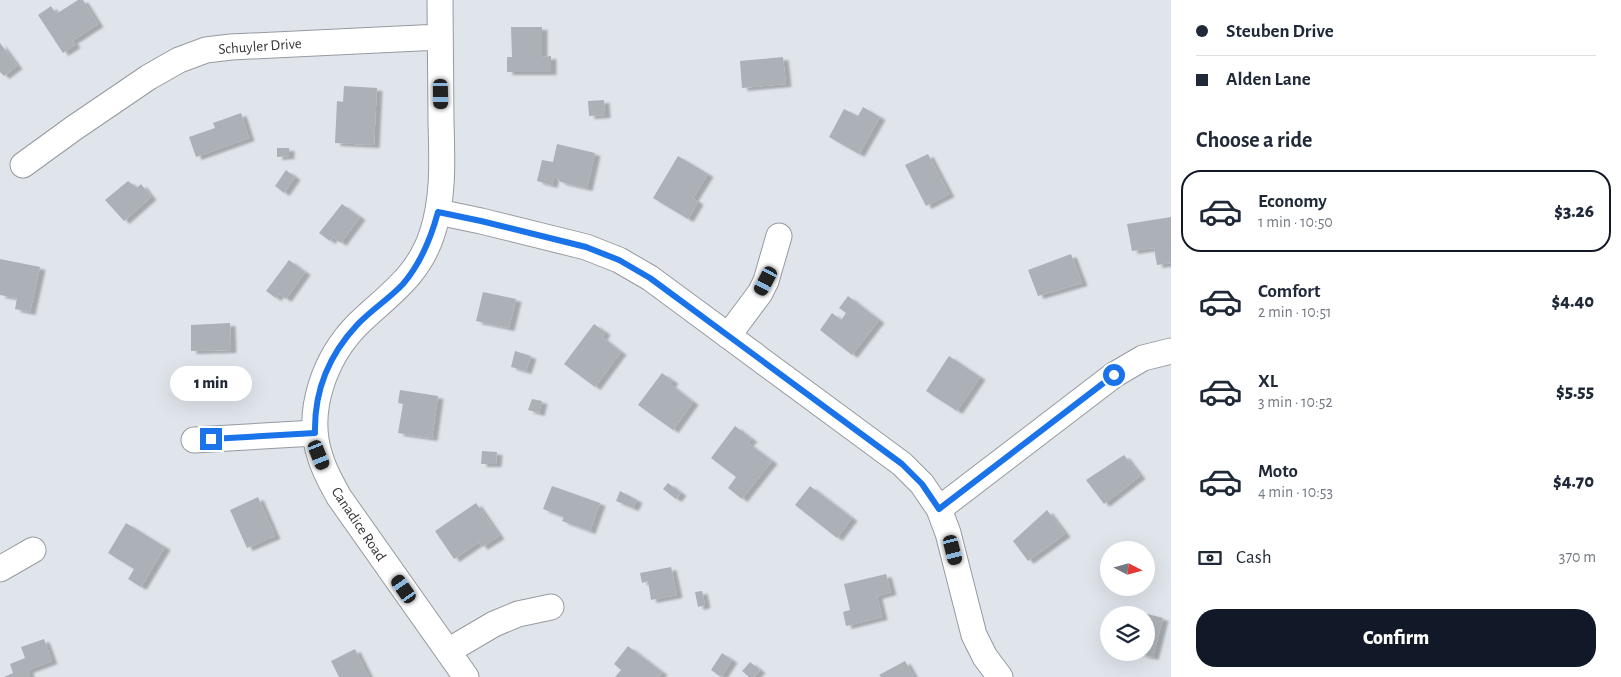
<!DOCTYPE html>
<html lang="en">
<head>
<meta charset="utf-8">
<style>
	:root { --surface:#fff; --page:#f6f6f7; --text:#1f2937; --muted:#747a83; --line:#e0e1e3; --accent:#111827 }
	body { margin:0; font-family:"Alegreya Sans",sans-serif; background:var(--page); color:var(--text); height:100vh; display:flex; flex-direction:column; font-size:19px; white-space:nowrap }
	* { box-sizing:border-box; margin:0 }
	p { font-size:16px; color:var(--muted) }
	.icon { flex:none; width:28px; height:28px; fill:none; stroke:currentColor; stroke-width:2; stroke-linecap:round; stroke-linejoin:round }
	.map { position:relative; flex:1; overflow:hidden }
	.details { display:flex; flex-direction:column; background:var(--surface); width:450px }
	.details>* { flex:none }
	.guide { display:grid; align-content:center; height:110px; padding:0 25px; background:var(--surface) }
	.needle { width:32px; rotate:96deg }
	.tools { position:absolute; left:1100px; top:541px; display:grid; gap:10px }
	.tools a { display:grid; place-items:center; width:55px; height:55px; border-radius:50%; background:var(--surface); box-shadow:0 5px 20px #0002; font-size:25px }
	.end { position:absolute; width:22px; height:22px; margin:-11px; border:6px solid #1a73e8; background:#fff; box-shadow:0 0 0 2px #fff }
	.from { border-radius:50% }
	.bubble { position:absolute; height:35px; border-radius:18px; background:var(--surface); box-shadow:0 5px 20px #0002; font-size:16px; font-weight:800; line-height:35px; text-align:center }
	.car { position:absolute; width:15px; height:30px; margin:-15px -8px; border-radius:6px; box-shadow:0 0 4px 1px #0007; background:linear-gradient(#222 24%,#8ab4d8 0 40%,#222 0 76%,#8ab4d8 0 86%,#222 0) }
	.guide b { display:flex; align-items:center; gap:18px; height:48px; font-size:19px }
	.guide b+b { border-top:1px solid var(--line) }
	.guide i { width:12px; height:12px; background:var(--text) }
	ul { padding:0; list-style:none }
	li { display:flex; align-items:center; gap:15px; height:82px; margin:0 10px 8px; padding:0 15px; border:2px solid transparent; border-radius:20px }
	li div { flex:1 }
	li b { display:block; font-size:19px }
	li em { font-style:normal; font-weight:800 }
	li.active { border-color:var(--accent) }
	li>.icon { width:45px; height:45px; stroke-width:1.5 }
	h2 { padding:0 25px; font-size:22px; line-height:60px }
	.pay { display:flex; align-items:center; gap:12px; height:55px; padding:0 25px; font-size:19px }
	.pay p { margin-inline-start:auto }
	.primary-button { display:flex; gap:10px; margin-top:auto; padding:10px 25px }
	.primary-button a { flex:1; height:58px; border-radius:20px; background:var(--accent); color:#fff; font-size:20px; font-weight:800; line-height:58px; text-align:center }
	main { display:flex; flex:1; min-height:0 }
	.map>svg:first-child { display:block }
	.building { fill:#acb1b7; filter:url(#shadow) }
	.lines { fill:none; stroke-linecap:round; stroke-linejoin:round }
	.minor-casing { stroke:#969aa0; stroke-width:27 }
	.minor { stroke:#fff; stroke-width:25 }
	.route { stroke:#1a73e8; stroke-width:6 }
	.labels { text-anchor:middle; stroke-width:4; stroke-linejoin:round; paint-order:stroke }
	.street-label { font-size:15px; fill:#353639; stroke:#fff }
</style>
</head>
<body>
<main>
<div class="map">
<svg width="1171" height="677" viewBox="0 0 1171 677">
	<defs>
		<filter id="shadow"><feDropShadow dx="5.5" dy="3" stdDeviation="1" flood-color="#0004"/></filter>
	</defs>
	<rect width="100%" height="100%" fill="#e0e5ec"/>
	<path class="building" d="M78,0H83L98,24L72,41L75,45L63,53L38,15L51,6L56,14Z
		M511,27H542V57L551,56V72H507V57H512Z
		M0,43L17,66L4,76L0,72Z
		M783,57L786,84L742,88L740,61Z
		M344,86L377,88L374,145L335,143L337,101L343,102Z
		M604,100L605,115L589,116L588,101Z
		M863,107L880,117L859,154L829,137L844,109L858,116Z
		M241,113L249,138L196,157L189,137L215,128L213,123Z
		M557,144L595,153L587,188L561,182L554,176L552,185L537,181L542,160L553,162Z
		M277,148H289V156L277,157Z
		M928,154L949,194L926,206L905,165Z
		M678,156L708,174L693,198L698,202L688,219L653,198Z
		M286,170L295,177L284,193L275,186Z
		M128,181L137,188L141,184L151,197L124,221L105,200Z
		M342,204L360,217L341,243L333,237L330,241L319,233Z
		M1171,217V263L1157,265L1154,248L1132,251L1127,224Z
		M1071,254L1082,283L1038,296L1028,270Z
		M0,259L40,267L30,312L15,309L17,298L0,295Z
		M289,260L305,272L286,299L279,294L276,298L266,291Z
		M483,292L516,299L509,328L476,321Z
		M848,296L879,320L852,355L820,330L832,313L841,320L846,313L839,308Z
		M230,323L231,350L191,351V325Z
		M594,324L605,332L602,337L621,352L595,387L564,364Z
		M515,351L531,356L526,371L511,367Z
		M949,356L980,377L957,411L926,391Z
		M662,373L673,381L670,384L693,402L673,430L638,405Z
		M400,390L438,396L432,438L398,433L403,404L398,403Z
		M532,399L542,401L539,413L528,410Z
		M735,426L752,439L748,443L772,461L742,499L728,488L736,477L711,458Z
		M482,451L497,452L496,464H481Z
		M1124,455L1140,476L1104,504L1086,480Z
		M668,483L681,493L676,499L663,489Z
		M552,486L600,503L590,531L562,521L564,517L543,509Z
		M810,486L852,518L837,538L795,505Z
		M620,491L637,500L633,508L616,501Z
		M258,497L275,536L247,548L230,510Z
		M476,503L499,536L482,547L479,542L454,559L435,531Z
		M1047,510L1065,534L1028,561L1013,541Z
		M126,523L165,547L141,587L128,579L134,569L108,553Z
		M671,567L677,595L651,600L648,581L642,583L640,573Z
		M886,574L891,592L877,596L882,617L846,626L843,612L850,610L844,584Z
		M702,591L705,605L698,607L695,592Z
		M1120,607L1163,618L1153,657L1137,653L1146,652V615H1119Z
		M44,639L52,661L28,670L30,677H4L13,673L10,664L25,658L21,647Z
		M628,646L662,672L658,677H615L621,670L614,664Z
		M355,649L369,677H339L331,661Z
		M722,653L732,660L721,677L711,670Z
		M905,661L914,677H881L879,675Z
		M750,662L760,670L754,677H749L742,671Z"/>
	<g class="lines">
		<defs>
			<path id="minor" d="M440,0C440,41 441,81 441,122C442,159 444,198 432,234C418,277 388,295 358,324C325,357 305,411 320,456C324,471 332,484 339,497L466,677
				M23,165L74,128L149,77L179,60L206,50L231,47L440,37
				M438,212L481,221L586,247L619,260L650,278L902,464L922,484L939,509L948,533L974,635L985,657L1000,677
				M728,336L760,293L766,281L779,236
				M194,440L315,433
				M939,509L1114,375L1143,358L1171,351
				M0,569L33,550
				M448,651L494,624L518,614L551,607"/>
		</defs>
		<use href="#minor" class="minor-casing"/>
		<use href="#minor" class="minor"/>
	</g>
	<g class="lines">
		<path class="route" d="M211,439L315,433C314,392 329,355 357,325C371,310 389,299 403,284C421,263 431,238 438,212L481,221L586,247L619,260L650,278L902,464L922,484L939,509L1114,375"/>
	</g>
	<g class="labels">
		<g class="street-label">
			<text transform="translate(260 46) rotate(-4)" y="5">Schuyler Drive</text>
			<text transform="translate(359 524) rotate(56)" y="5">Canadice Road</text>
		</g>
	</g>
</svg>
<div class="tools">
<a><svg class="needle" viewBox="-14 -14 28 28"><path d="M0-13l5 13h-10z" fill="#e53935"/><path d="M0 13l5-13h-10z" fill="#747a83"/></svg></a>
<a><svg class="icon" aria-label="layers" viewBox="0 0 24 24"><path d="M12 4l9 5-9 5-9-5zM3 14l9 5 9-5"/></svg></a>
</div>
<i class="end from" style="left:1114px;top:375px"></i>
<i class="end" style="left:211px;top:439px"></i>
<div class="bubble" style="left:170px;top:366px;width:82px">1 min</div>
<i class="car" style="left:441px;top:94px;rotate:179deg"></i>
<i class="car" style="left:766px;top:281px;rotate:208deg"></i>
<i class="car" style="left:319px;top:455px;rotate:158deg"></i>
<i class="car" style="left:953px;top:550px;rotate:166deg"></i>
<i class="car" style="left:404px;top:589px;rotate:325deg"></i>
</div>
<section class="details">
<div class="guide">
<b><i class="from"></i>Steuben Drive</b>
<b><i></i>Alden Lane</b>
</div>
<h2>Choose a ride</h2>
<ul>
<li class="active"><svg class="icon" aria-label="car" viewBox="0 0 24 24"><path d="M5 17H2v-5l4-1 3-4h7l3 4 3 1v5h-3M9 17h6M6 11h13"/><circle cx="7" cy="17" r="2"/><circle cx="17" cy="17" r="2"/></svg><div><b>Economy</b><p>1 min · 10:50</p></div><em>$3.26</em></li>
<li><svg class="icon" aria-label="car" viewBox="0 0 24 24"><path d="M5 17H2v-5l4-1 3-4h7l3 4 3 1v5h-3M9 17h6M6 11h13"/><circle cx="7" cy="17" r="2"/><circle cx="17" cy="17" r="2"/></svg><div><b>Comfort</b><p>2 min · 10:51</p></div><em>$4.40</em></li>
<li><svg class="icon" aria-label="car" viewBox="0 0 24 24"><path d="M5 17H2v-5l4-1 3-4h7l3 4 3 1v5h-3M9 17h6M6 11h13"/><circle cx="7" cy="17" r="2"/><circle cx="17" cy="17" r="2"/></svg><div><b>XL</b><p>3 min · 10:52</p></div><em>$5.55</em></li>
<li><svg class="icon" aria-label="car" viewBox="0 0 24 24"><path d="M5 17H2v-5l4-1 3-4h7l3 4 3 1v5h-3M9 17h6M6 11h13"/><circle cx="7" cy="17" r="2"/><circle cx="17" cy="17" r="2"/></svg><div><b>Moto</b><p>4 min · 10:53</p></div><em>$4.70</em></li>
</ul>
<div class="pay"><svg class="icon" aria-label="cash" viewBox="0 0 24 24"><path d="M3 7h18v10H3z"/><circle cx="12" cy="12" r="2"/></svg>Cash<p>370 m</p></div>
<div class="primary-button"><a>Confirm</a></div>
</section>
</main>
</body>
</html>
